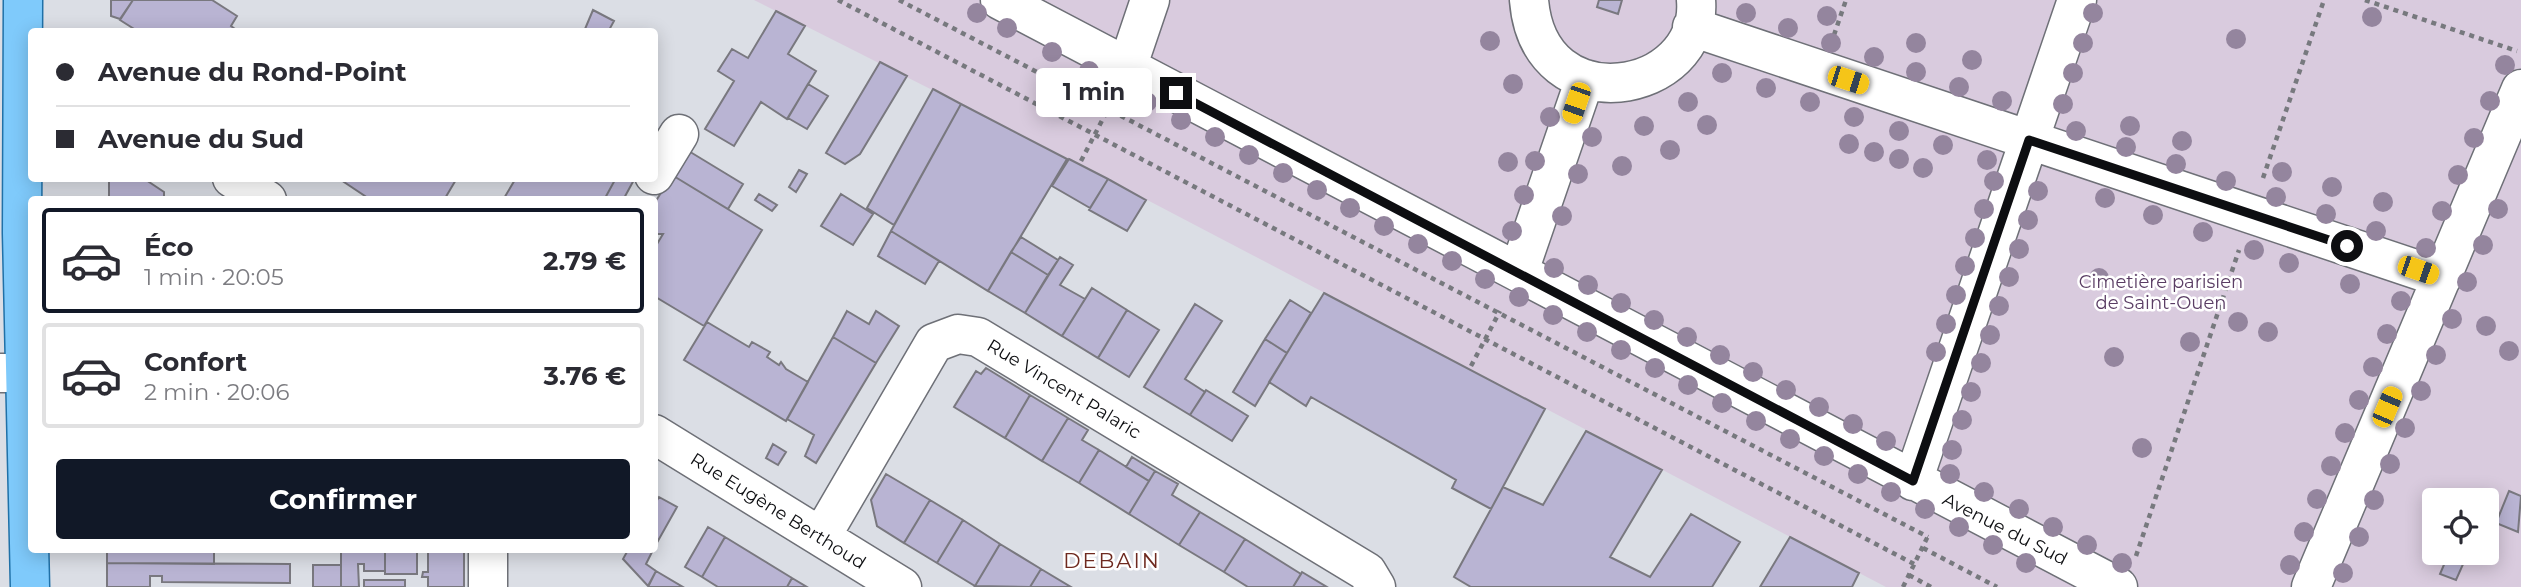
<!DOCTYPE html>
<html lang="fr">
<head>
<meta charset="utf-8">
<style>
	:root { --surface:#fff; --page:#f7f7f7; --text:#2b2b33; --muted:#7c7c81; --line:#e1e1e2; --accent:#111827 }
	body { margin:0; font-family:Montserrat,sans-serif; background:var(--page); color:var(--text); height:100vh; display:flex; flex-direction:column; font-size:26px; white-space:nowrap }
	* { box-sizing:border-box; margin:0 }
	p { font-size:23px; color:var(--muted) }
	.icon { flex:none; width:38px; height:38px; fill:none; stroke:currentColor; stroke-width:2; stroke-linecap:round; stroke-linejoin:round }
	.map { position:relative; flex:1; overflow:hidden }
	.drawer { position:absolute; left:28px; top:196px; width:630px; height:357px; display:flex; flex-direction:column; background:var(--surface); border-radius:7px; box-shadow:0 4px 18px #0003 }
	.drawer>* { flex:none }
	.top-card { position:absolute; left:28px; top:28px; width:630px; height:154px; border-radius:7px; box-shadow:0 4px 18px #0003; display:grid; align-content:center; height:154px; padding:0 28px; background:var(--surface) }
	.buttons { position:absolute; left:2422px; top:488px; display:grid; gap:14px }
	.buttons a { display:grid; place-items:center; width:77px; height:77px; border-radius:7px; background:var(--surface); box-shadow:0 4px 18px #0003; font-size:35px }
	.end { position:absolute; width:32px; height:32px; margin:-16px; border:9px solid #0d0e11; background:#fff; box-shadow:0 0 0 4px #fff }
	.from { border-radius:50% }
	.bubble { position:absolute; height:49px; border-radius:7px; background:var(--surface); box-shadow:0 4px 18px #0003; font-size:23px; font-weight:700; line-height:49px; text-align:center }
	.car { position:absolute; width:21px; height:42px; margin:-21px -10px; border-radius:9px; box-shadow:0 0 5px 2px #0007; background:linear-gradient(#f5c518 24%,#345 0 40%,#f5c518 0 76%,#345 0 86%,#f5c518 0) }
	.top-card b { display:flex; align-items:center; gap:24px; height:66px; font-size:26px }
	.top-card b+b { border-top:2px solid var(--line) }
	.top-card i { width:18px; height:18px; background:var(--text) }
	ul { padding:12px 0 0; list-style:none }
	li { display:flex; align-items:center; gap:21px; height:105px; margin:0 14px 10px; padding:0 14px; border:4px solid var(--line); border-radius:7px }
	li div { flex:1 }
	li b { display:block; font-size:26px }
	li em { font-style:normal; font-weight:700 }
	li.current { border-color:var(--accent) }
	li>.icon { width:63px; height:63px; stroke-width:1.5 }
	.cta { display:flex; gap:14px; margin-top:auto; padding:14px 28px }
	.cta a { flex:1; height:80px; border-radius:7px; background:var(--accent); color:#fff; font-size:28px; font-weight:700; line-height:80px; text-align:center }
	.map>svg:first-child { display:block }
	.green { fill:#d9cbde; fill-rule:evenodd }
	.building { fill:#b9b4d3; stroke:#79787f; stroke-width:2 }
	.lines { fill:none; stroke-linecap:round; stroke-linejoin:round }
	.minor-casing { stroke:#6e7077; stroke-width:41 }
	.major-casing { stroke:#2071a8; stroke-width:41 }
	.path { stroke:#77797e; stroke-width:4.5; stroke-dasharray:5 5; stroke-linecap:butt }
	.minor { stroke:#fff; stroke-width:38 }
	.major { stroke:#7fcafb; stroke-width:38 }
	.tree { fill:#94859e }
	.route { stroke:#0d0e11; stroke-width:9 }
	.labels { text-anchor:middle; stroke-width:5; stroke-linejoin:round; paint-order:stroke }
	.park-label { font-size:18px; fill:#5a3d64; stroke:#fff }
	.street-label { font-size:18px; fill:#0d0e11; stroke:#fff }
	.quarter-label { font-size:21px; letter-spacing:2px; fill:#6e291f; stroke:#fff }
</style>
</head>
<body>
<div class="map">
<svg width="2521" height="587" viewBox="0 0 2521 587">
	<rect width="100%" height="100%" fill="#dbdee5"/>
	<path class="green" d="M754,0H2521V587H1886L1069,159ZM2434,500H2487V553H2434Z"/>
	<path class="building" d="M111,0H133L120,19L111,16Z
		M133,0H212L237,16L231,26L239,32H139L120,20Z
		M1599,0H1622L1618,14L1597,7Z
		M593,10L614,21L608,32L585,29Z
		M776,11L805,26L788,54L816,71L787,119L761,102L734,146L705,129L734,81L718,71L732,49L748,58Z
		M880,62L907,76L860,154L845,164L826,153Z
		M808,84L828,96L807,129L788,118Z
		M933,89L961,104L894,225L867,208Z
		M961,104L1067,159L988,291L891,231Z
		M687,150L743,184L728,209L672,175Z
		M1069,159L1108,179L1090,208L1052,186Z
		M799,170L807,174L796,192L789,187Z
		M672,175L762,230L704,326L654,296V249L663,234H654V204Z
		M109,178H143L164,192V200H109Z
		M338,178H457L444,200H371Z
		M516,178H616L604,200H503Z
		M616,178H635L623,200H604Z
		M1108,179L1146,200L1127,231L1089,210Z
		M759,194L777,205L772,211L755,200Z
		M841,194L873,214L853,245L821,226Z
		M891,231L939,261L925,284L878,256Z
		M1021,237L1058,260L1048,275L1011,252Z
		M1011,252L1048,275L1025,313L988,291Z
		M1060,257L1073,265L1060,285L1085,299L1062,336L1025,313Z
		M1092,288L1127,310L1098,358L1062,336Z
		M1324,293L1545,409L1491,509L1452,488L1456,480L1311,397L1306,406L1269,382Z
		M1290,300L1311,313L1287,353L1265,339Z
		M1195,304L1222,321L1185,379L1205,392L1190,415L1144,387Z
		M1127,310L1159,330L1129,377L1098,358Z
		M847,311L869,324L876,311L899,326L876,363L833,337Z
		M707,322L749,347L752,342L770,352L767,357L779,365L781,362L786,369L808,382L786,421L684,360Z
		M833,337L876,363L816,463L805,456L814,435L787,419Z
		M1265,339L1287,353L1255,406L1233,392Z
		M986,368L1030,395L1005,438L954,407L976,371L981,374Z
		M1206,390L1248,416L1232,441L1190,415Z
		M1030,395L1068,418L1042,461L1005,438Z
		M1068,418L1088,430L1082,440L1099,450L1079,483L1042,461Z
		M1586,431L1662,470L1610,557L1650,577L1691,514L1740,542L1712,587H1471L1454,577L1503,487L1543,505Z
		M773,444L786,452L778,465L766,458Z
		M1099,450L1149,481L1129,514L1079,483Z
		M1132,457L1155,471L1149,481L1126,467Z
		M1155,471L1178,484L1172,495L1200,512L1179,545L1129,514Z
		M886,474L930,500L904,543L877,526L871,500Z
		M2509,491L2521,496L2518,532L2496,523Z
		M659,497L677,507L654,548V505Z
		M930,500L963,520L937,563L904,543Z
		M1200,512L1245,539L1224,572L1179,545Z
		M963,520L1000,544L975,586L937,563Z
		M708,527L725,537L702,577L685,567Z
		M725,537L792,578L787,587H718L702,577Z
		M1790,537L1859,573L1852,587H1760Z
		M1245,539L1301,574L1293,587H1248L1224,572Z
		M1000,544L1041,569L1030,587L975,586Z
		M107,550H214V564L107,563Z
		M341,550H385V571H364V564H358L359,587H341Z
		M385,550H417V574H385Z
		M428,550H464V587H428V577H422L423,572H428Z
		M628,550H653L646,564L656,571L648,586L623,559Z
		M2449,553H2468L2456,580L2440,574Z
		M107,563L290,564V583L162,582V576H150V587H107Z
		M313,565H341V587H313Z
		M1041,569L1071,587H1030Z
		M656,571L683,587H648Z
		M1302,572L1327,587H1293Z
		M792,578L807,587H787Z
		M364,580H405V587H364Z"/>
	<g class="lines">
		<defs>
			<path id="minor" d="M1000,0L2118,587
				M1529,0C1539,125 1704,95 1696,0
				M1692,27L2442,278
				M1127,68L1150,0
				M654,175L679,134
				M232,178L267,200
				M1519,271L1585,79
				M0,373H25
				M654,434L902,587
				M1913,481L2077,0
				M821,537L934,343L958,334L978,337L1367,572L1376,587
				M488,550V587
				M2311,587L2521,89"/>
			<path id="major" d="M23,0L22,233L30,587"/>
		</defs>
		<use href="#minor" class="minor-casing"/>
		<use href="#major" class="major-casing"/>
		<path class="path" d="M838,0L1914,564
			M899,0L1928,537
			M2365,0L2517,51
			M1834,35L1846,0
			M1081,161L1108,109
			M2263,178L2324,0
			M1471,366L1500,311
			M1923,548L1997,587
			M2136,556L2239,250
			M1909,575L1931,587
			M1903,587L1929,534"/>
		<use href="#minor" class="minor"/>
		<use href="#major" class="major"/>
	</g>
	<g class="tree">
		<circle cx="977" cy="13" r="10"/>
		<circle cx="1746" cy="13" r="10"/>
		<circle cx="2093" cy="13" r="10"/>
		<circle cx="1827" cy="16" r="10"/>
		<circle cx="2372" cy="17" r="10"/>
		<circle cx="1007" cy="28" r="10"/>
		<circle cx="1788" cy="28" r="10"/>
		<circle cx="2236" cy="39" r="10"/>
		<circle cx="1490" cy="41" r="10"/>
		<circle cx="1831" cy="43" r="10"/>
		<circle cx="1916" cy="43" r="10"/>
		<circle cx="2083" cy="43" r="10"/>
		<circle cx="1052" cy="52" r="10"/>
		<circle cx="1874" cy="57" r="10"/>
		<circle cx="1972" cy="60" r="10"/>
		<circle cx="2505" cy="65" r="10"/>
		<circle cx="1089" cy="71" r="10"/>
		<circle cx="1916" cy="72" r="10"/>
		<circle cx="1722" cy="73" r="10"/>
		<circle cx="2073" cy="73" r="10"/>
		<circle cx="1114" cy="84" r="10"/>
		<circle cx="1513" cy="84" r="10"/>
		<circle cx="1959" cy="87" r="10"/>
		<circle cx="1766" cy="88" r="10"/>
		<circle cx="2002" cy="101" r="10"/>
		<circle cx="2490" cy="101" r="10"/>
		<circle cx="1147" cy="102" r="10"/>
		<circle cx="1688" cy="102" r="10"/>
		<circle cx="1810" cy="102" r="10"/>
		<circle cx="2063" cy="104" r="10"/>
		<circle cx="1550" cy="117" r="10"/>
		<circle cx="1854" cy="117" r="10"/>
		<circle cx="1181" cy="120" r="10"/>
		<circle cx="1707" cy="125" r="10"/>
		<circle cx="1644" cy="126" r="10"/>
		<circle cx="2130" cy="126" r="10"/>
		<circle cx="1899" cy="131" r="10"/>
		<circle cx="2076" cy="131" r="10"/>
		<circle cx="1215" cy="137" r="10"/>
		<circle cx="1592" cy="137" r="10"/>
		<circle cx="2474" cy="138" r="10"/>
		<circle cx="2182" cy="141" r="10"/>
		<circle cx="1849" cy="144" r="10"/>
		<circle cx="1943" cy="145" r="10"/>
		<circle cx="2126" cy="147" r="10"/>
		<circle cx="1670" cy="150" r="10"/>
		<circle cx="1874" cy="152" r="10"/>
		<circle cx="1249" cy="155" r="10"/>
		<circle cx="1899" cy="159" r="10"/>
		<circle cx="1987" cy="160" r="10"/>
		<circle cx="1535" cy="161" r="10"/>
		<circle cx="1508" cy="162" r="10"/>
		<circle cx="2176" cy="164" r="10"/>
		<circle cx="1622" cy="166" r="10"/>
		<circle cx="1923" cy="168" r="10"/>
		<circle cx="2282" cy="172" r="10"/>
		<circle cx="1283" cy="173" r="10"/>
		<circle cx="1578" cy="174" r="10"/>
		<circle cx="2458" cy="175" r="10"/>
		<circle cx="1994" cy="181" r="10"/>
		<circle cx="2226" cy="181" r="10"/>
		<circle cx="2332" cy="187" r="10"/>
		<circle cx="1317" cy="190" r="10"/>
		<circle cx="2038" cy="191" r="10"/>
		<circle cx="1524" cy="195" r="10"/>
		<circle cx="2276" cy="197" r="10"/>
		<circle cx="2105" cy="198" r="10"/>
		<circle cx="2383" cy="202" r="10"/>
		<circle cx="1350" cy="208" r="10"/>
		<circle cx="1984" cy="209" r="10"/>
		<circle cx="2498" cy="209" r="10"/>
		<circle cx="2442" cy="211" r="10"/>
		<circle cx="2326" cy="214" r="10"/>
		<circle cx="2153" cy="215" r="10"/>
		<circle cx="1562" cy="216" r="10"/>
		<circle cx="2028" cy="220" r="10"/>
		<circle cx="1384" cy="226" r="10"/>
		<circle cx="1512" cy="231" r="10"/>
		<circle cx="2376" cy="231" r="10"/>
		<circle cx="2203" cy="232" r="10"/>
		<circle cx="1975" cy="238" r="10"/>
		<circle cx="1418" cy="244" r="10"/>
		<circle cx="2483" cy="245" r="10"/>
		<circle cx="2426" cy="248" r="10"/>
		<circle cx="2019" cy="249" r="10"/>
		<circle cx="2254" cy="250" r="10"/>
		<circle cx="1452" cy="261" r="10"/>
		<circle cx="2289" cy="263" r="10"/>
		<circle cx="1965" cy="266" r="10"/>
		<circle cx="1554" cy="268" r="10"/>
		<circle cx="2009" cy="277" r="10"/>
		<circle cx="2099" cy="278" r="10"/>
		<circle cx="1485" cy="279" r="10"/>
		<circle cx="2467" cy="282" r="10"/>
		<circle cx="2350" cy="284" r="10"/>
		<circle cx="1588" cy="285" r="10"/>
		<circle cx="1956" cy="295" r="10"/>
		<circle cx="1519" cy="297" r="10"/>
		<circle cx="2401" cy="301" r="10"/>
		<circle cx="1621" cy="303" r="10"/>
		<circle cx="1999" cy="306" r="10"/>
		<circle cx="1553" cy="315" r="10"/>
		<circle cx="2452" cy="319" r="10"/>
		<circle cx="1654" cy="320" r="10"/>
		<circle cx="2238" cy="322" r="10"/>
		<circle cx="1946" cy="324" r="10"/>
		<circle cx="2486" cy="326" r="10"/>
		<circle cx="1587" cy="332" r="10"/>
		<circle cx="2268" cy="332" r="10"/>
		<circle cx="2387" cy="334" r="10"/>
		<circle cx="1990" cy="335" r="10"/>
		<circle cx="1687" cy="337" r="10"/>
		<circle cx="2190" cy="342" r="10"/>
		<circle cx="1621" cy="350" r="10"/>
		<circle cx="2509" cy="351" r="10"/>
		<circle cx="1936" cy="352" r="10"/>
		<circle cx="1720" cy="355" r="10"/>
		<circle cx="2436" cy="355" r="10"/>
		<circle cx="2114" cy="357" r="10"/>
		<circle cx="1981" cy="363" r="10"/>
		<circle cx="2373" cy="367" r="10"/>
		<circle cx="1655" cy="368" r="10"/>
		<circle cx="1753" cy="372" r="10"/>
		<circle cx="1688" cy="385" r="10"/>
		<circle cx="1786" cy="390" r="10"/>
		<circle cx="2421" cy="391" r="10"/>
		<circle cx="1971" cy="392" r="10"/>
		<circle cx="2359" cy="400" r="10"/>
		<circle cx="1722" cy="403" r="10"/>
		<circle cx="1819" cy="407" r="10"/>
		<circle cx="1962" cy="420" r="10"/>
		<circle cx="1756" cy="421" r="10"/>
		<circle cx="1853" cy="424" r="10"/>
		<circle cx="2405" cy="428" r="10"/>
		<circle cx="2345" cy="433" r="10"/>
		<circle cx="1790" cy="439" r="10"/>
		<circle cx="1886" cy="441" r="10"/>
		<circle cx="2142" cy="448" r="10"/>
		<circle cx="1952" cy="450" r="10"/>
		<circle cx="1824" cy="456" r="10"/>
		<circle cx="2390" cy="464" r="10"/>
		<circle cx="2331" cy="466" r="10"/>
		<circle cx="1858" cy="474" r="10"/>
		<circle cx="1950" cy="474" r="10"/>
		<circle cx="1891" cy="492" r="10"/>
		<circle cx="1984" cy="492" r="10"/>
		<circle cx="2317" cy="499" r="10"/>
		<circle cx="2374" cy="500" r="10"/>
		<circle cx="1925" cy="509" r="10"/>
		<circle cx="2019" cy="509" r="10"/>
		<circle cx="1959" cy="527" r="10"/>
		<circle cx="2053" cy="527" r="10"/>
		<circle cx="2304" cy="532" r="10"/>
		<circle cx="2359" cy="537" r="10"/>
		<circle cx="1993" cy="545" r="10"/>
		<circle cx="2087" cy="545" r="10"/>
		<circle cx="2026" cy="563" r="10"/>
		<circle cx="2122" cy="563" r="10"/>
		<circle cx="2290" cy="565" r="10"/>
		<circle cx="2343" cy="573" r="10"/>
	</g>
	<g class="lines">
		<path class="route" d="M1176,93L1913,481L2029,140L2347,246"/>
	</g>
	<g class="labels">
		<g class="park-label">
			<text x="2161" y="288">Cimetière parisien<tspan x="2161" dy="21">de Saint-Ouen</tspan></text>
		</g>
		<g class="street-label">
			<text transform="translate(1064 389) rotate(31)" y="6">Rue Vincent Palaric</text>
			<text transform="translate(778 511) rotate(32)" y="6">Rue Eugène Berthoud</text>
			<text transform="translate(2005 529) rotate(27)" y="6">Avenue du Sud</text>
		</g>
		<g class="quarter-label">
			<text x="1112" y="568">DEBAIN</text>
		</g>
	</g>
</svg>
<div class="buttons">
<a><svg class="icon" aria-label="locate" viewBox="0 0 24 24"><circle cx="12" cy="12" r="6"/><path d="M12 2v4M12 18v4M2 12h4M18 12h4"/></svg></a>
</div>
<i class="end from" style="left:2347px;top:246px"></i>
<i class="end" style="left:1176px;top:93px"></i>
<div class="bubble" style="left:1036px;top:68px;width:116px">1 min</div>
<i class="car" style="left:1848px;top:80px;rotate:108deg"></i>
<i class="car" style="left:1576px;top:103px;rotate:199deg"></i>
<i class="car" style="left:2418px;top:270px;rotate:109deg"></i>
<i class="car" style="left:2387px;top:407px;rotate:23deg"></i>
<div class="top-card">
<b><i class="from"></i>Avenue du Rond-Point</b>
<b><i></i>Avenue du Sud</b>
</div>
<section class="drawer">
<ul>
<li class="current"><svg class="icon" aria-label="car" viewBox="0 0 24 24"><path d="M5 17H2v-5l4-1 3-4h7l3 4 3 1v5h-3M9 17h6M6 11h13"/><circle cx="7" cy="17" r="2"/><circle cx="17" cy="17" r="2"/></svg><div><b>Éco</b><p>1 min · 20:05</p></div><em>2.79 €</em></li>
<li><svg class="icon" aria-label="car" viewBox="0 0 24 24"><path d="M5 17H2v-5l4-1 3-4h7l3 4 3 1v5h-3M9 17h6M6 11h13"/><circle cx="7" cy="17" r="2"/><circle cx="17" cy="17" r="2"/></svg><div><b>Confort</b><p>2 min · 20:06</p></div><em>3.76 €</em></li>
</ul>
<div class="cta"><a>Confirmer</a></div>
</section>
</div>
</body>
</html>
